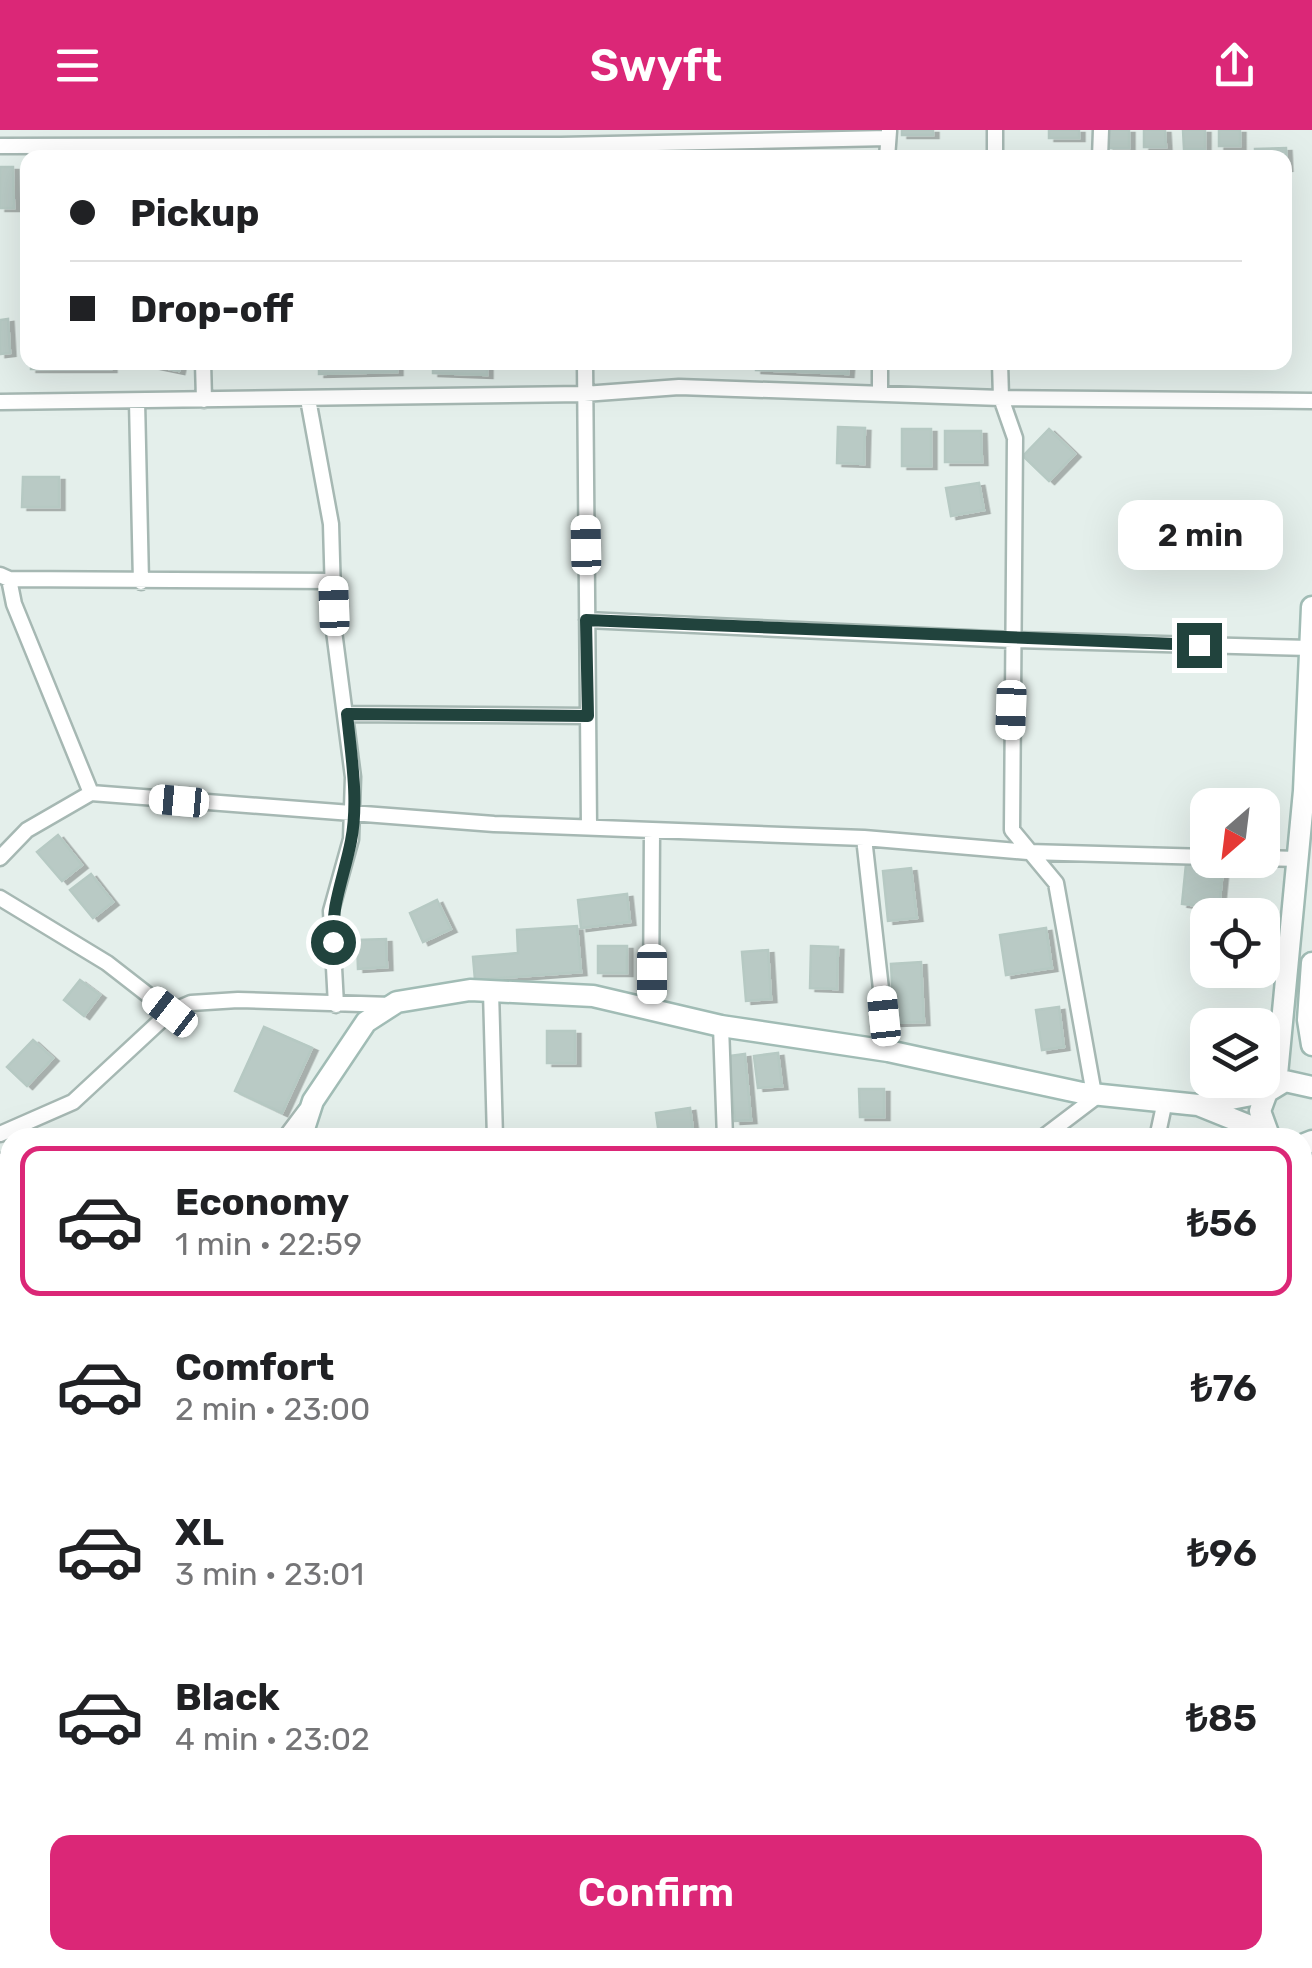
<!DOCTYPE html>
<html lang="en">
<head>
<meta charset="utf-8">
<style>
	:root { --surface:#fff; --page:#f2f2f2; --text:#202124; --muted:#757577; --line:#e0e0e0; --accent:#db2777 }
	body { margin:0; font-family:Rubik,sans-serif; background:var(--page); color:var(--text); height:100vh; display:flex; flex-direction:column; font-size:38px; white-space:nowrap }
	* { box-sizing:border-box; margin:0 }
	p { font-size:32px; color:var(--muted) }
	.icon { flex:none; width:55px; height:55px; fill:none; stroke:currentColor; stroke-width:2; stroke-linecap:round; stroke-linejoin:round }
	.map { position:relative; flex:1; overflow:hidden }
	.side { position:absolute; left:0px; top:998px; width:1312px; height:842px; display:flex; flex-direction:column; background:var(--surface); border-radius:30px 30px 0 0; box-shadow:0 10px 40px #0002 }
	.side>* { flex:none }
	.hud { position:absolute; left:20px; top:20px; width:1272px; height:220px; border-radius:20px; box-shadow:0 10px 40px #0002; display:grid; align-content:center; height:220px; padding:0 50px; background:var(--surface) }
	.needle { width:65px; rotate:208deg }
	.controls { position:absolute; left:1190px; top:658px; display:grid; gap:20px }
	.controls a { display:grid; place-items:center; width:90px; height:90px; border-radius:20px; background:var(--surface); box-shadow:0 10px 40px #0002; font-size:50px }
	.end { position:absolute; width:45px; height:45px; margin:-22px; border:12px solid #21433d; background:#fff; box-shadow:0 0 0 5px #fff }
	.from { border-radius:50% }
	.bubble { position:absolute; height:70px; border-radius:20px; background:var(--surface); box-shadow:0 10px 40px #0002; font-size:32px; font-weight:600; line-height:70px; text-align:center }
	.car { position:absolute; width:30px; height:60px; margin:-30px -15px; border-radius:12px; box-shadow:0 0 8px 2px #0007; background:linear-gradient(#fff 24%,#345 0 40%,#fff 0 76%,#345 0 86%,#fff 0) }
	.hud b { display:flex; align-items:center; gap:35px; height:95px; font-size:38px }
	.hud b+b { border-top:2px solid var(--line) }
	.hud i { width:25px; height:25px; background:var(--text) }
	ul { padding:18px 0 0; list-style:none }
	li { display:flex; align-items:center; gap:30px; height:150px; margin:0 20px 15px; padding:0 30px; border:5px solid transparent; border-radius:20px }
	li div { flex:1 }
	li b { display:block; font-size:38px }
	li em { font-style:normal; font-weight:600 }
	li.on { border-color:var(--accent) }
	li>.icon { width:90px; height:90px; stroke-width:1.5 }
	.primary-button { display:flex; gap:20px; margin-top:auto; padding:20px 50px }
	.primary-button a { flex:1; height:115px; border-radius:20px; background:var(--accent); color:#fff; font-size:40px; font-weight:600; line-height:115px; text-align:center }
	header { display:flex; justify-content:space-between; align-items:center; height:130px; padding:0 50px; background:var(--accent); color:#fff; font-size:45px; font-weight:600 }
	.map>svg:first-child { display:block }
	.building { fill:#b9cac5; stroke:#b6c9c3; stroke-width:2.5; filter:url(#shadow) }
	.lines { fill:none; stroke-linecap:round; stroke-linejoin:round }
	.lane-casing { stroke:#a6b8b3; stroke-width:11 }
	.street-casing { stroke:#a6b8b3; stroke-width:19 }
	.secondary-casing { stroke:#a1bcb5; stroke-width:25 }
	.lane { stroke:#fff; stroke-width:6 }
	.street { stroke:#fff; stroke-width:14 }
	.secondary { stroke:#fff; stroke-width:20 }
	.route { stroke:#21433d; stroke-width:12 }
</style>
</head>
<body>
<header><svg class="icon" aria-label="menu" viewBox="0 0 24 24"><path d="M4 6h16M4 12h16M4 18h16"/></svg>Swyft<svg class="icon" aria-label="share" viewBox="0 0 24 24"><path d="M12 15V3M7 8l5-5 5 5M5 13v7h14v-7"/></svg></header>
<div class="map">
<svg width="1312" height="1838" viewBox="0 0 1312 1838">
	<defs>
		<filter id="shadow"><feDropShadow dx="5.5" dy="3" stdDeviation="0" flood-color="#0004"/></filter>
	</defs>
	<rect width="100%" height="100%" fill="#e4efeb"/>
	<path class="building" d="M902,0H933V5H902Z
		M1049,0H1079V8H1049Z
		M1108,0H1129V18H1108Z
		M1144,0H1165L1166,17H1144Z
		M1183,0H1205V19H1184Z
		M1219,0H1240V16H1219Z
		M1286,18L1287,39L1285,28H1255V19Z
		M0,37H13L14,78H0Z
		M8,189L10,223L0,224V190Z
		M31,232H111V239H31Z
		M135,232H181L179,241Z
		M319,232H397V242L319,244Z
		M433,232H487V245L433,243Z
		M756,232H849L848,244L756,240Z
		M838,297L865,298L864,334L837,333Z
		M902,299H931V336H902Z
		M1049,299L1075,324L1049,351L1023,326Z
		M945,301H981L982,332H945Z
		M23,347H59V377H22Z
		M979,353L984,380L951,386L946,358Z
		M58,705L82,735L62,751L37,722Z
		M1186,734L1223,739L1219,778L1182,774Z
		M911,738L917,788L888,791L883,741Z
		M91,744L113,772L93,788L70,760Z
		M627,764L630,792L581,798L578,770Z
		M437,770L451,799L423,812L410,783Z
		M577,796L581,842L475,850L473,827L518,823L517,800Z
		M1046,798L1052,838L1006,845L1000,805Z
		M386,809L387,837L358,839L357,810Z
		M598,816H627V843H598Z
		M811,816L838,817L837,859L810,858Z
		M768,820L771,869L746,871L742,822Z
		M921,832L924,892L894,893L891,834Z
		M80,850L100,865L84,886L64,870Z
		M1059,877L1064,917L1042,920L1036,880Z
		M264,897L312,918L282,983L235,961Z
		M547,901H575V933H547Z
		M33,910L53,928L27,956L7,937Z
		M778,923L782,956L758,958L754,926Z
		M745,924L751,990L735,991L729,926Z
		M859,959H884V987H860Z
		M690,978L693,1000L659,1005L656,983Z
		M0,1590L10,1592V1616L0,1614Z
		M0,1621L10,1624V1653L0,1650Z
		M75,1830H131L129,1838H73Z
		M566,1830H604L605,1838H568Z"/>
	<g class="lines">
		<defs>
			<path id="lane" d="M0,1535L10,1538"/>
			<path id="street" d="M995,0V28
				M0,16L561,15L888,8
				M887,28L889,1
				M1100,28L1101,0
				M203,232L204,270
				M585,232L589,697
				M880,232V261
				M1000,232L1001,268L1015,308L1012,700L1056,753L1094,964
				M308,269L331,394L334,501L353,647L351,709L331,781L336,875
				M137,271L141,452
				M0,272L584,264L679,257L1001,268L1312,271
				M0,445L9,449L333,451
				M9,449L14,474L91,663
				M587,490L1013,510L1310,518
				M347,584L588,586
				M864,708L888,921
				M0,728L27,700L91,663L494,694L864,708L1028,722L1208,727
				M1262,728L1298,729
				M0,768L107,833L170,882
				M491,861L495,1008
				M651,879L652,700
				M721,896L725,1008
				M0,1004L73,972L170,882L191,873L238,870L391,875
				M285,1008L306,980
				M1042,1008L1100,964
				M1157,1008L1165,971
				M0,1031L10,1030
				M0,1102L10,1060
				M0,1281L10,1274
				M1302,1579L1312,1581
				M1302,1696L1312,1691
				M0,1713L10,1715
				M746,1830L747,1838
				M1163,1830L1174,1838
				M1,1838L10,1806
				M159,1838L160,1830"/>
			<path id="secondary" d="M1312,833L1308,890L1312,915
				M1276,955L1304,661L1312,477
				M1200,975L1267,962
				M1269,1006L1260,981L1267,962L1285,951L1312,957
				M301,1008L313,971L366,892L397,872L470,860L593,866L721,896L888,921L1082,963L1198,975L1265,1002
				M1302,1015L1312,1011
				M1302,1426L1311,1283L1312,1107
				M1302,1712L1312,1726
				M1302,1811L1312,1805
				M247,1830L249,1838
				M1240,1838L1261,1830
				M1288,1838L1289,1830"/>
		</defs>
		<use href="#lane" class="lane-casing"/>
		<use href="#street" class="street-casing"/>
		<use href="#secondary" class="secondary-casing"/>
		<use href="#lane" class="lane"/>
		<use href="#street" class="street"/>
		<use href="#secondary" class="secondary"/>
	</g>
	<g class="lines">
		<path class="route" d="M333,812C331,775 344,747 351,711C359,671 351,625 347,584L588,586L586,490L1199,515"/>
	</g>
</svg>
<div class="controls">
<a><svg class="needle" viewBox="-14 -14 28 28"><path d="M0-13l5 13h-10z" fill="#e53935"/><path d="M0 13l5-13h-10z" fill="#757577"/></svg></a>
<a><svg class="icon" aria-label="locate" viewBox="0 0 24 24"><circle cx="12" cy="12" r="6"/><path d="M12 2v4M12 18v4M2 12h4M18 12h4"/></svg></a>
<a><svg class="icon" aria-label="layers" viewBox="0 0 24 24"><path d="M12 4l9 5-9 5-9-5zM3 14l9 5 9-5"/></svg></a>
</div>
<i class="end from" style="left:333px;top:812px"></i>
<i class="end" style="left:1199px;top:515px"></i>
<div class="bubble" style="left:1118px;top:370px;width:165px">2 min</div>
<i class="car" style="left:586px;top:415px;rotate:359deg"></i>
<i class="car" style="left:334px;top:476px;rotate:358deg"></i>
<i class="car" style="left:1011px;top:580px;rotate:182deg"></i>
<i class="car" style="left:179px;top:671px;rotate:275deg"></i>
<i class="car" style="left:652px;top:844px;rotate:180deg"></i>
<i class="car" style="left:170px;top:882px;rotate:308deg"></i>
<i class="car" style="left:884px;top:886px;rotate:354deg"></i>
<div class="hud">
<b><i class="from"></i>Pickup</b>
<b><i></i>Drop-off</b>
</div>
<section class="side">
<ul>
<li class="on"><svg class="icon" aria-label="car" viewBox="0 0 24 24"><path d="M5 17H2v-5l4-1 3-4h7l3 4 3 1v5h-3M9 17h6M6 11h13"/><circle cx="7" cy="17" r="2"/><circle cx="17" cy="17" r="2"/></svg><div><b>Economy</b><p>1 min · 22:59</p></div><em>₺56</em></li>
<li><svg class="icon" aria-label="car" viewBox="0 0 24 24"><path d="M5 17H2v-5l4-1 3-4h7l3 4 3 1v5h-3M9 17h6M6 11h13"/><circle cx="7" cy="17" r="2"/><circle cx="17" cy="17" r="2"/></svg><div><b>Comfort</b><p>2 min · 23:00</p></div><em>₺76</em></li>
<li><svg class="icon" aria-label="car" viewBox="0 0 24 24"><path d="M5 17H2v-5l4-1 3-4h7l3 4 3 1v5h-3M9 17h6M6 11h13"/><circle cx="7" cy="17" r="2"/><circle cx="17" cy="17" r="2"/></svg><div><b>XL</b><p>3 min · 23:01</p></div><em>₺96</em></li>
<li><svg class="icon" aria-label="car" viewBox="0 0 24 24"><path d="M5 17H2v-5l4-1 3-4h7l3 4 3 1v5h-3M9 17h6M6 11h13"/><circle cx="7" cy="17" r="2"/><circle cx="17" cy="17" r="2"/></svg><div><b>Black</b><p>4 min · 23:02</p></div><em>₺85</em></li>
</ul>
<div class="primary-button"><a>Confirm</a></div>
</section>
</div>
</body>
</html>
